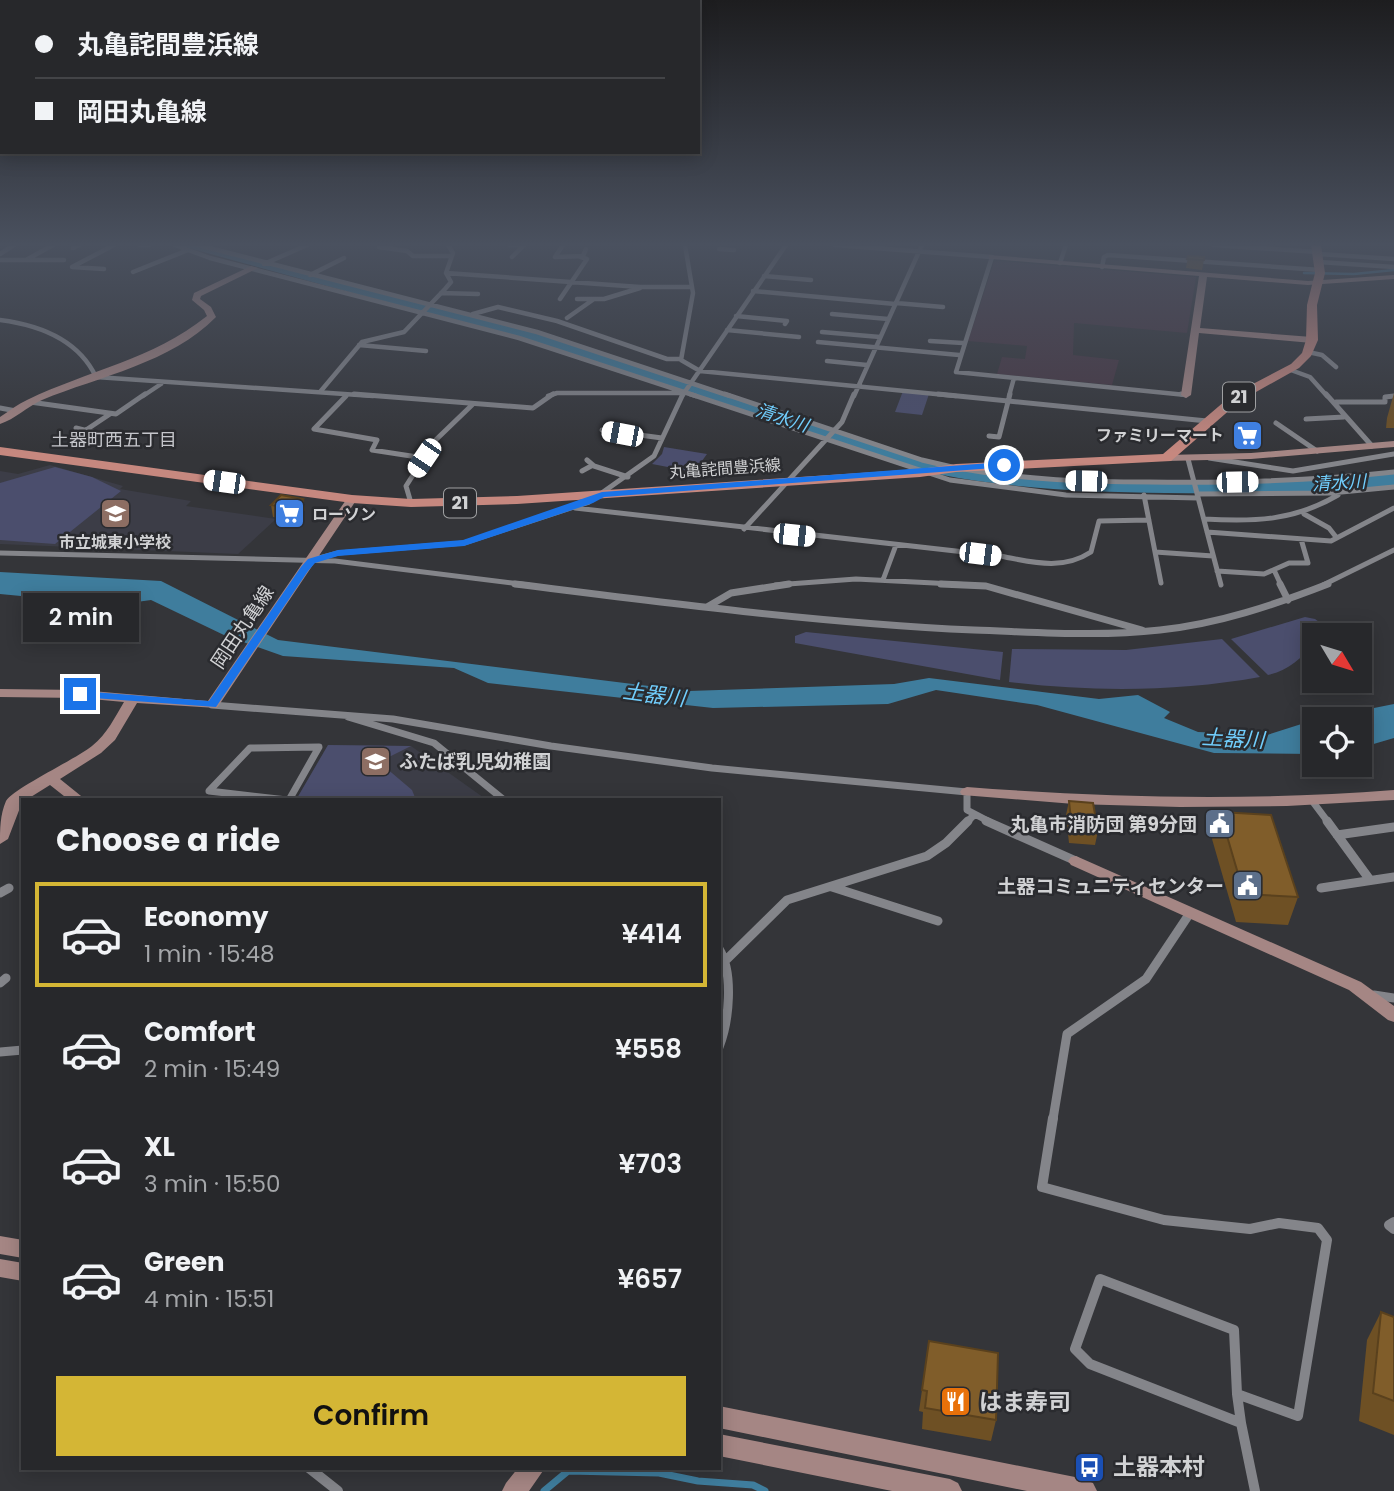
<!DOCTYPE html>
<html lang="en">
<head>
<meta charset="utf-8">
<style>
	:root { --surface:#27282b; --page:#2f3033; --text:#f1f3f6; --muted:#a4a6a9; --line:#434447; --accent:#d4b635 }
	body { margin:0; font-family:Poppins,"Noto Sans JP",sans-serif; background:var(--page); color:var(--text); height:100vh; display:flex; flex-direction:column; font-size:26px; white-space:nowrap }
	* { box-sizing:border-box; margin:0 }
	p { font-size:23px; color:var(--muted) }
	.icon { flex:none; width:38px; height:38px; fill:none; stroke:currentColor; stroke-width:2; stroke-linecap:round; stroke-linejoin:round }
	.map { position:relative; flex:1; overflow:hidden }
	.side { position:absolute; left:21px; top:798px; width:700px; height:672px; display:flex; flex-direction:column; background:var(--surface); border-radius:0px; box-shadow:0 4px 18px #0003,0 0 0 2px var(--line) }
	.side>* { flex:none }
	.guide { position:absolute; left:0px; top:0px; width:700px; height:154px; box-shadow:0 4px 18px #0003,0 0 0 2px var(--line); display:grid; align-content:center; height:154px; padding:0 35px; background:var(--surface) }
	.needle { width:46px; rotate:128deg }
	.controls { position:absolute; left:1302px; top:623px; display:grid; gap:14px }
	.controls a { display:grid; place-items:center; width:70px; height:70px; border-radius:0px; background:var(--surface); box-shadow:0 4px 18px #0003,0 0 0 2px var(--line); font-size:35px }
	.end { position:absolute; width:32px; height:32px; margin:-16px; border:9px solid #1a73e8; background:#fff; box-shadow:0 0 0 4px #fff }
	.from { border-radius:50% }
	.bubble { position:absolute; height:49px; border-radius:0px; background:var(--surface); box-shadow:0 4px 18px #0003,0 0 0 2px var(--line); font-size:23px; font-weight:600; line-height:49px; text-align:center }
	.car { position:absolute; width:21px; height:42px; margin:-21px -10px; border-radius:9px; box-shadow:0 0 5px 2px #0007; background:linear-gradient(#fff 24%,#345 0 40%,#fff 0 76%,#345 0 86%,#fff 0) }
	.guide b { display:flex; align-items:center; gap:24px; height:66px; font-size:26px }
	.guide b+b { border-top:2px solid var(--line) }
	.guide i { width:18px; height:18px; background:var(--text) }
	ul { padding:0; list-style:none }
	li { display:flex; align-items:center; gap:21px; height:105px; margin:0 14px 10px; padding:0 21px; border:4px solid transparent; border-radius:0px }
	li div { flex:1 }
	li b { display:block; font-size:26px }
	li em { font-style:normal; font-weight:600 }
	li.on { border-color:var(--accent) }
	li>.icon { width:63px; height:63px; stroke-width:1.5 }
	h2 { padding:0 35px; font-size:32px; line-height:84px }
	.cta { display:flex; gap:14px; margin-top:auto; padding:14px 35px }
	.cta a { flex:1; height:80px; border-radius:0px; background:var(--accent); color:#111; font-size:28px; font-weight:600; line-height:80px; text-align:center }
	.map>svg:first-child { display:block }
	.built { fill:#3c3d47 }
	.medical { fill:#473743 }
	.green { fill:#4b4e6d }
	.water { fill:#3f7d9d }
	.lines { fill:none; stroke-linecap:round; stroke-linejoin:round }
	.stream-far1 { stroke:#3f7d9d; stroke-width:2.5 }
	.stream { stroke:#3f7d9d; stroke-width:7 }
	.river { fill:#3f7d9d; fill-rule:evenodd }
	.street-far4 { stroke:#84858a; stroke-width:4.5 }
	.street-far3 { stroke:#84858a; stroke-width:5 }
	.street-far2 { stroke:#84858a; stroke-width:7 }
	.street-far1 { stroke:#84858a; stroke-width:9 }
	.street { stroke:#84858a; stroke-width:10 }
	.secondary { fill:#a58684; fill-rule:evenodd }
	.primary { fill:#c6887f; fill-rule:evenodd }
	.wall { fill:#6e5024 }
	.shaded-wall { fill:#5a411d }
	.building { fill:#805d2a; stroke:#5a411d; stroke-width:2 }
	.route { fill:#1a73e8 }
	.labels { text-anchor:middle; stroke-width:5; stroke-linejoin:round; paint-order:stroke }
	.far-poi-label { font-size:16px; font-weight:bold; fill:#d1d2d4; stroke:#2a2b2f; text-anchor:end }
	.far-street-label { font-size:16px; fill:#d1d2d4; stroke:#2a2b2f }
	.shield { fill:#2a2b2f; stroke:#9fa0a2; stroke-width:2 }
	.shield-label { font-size:18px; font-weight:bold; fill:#d1d2d4 }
	.far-water-label { font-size:18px; font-style:italic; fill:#71cefd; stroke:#2a2b2f }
	.far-neighbourhood-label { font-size:18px; fill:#c4c5ca; stroke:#2a2b2f }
	.street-label { font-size:19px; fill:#d1d2d4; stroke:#2a2b2f }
	.poi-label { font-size:19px; font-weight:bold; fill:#d1d2d4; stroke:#2a2b2f; text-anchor:end }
	.water-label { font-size:21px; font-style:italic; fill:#71cefd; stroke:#2a2b2f }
	.near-poi-label { font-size:23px; font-weight:bold; fill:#d1d2d4; stroke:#2a2b2f; text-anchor:start }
</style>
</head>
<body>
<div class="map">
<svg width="1394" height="1491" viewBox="0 0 1394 1491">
	<rect width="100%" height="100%" fill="#343539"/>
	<path class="built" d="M50,465L123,486L120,489L191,501L186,506L276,519L238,554L0,544V471L18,474Z
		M328,745L411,746L487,800H296Z"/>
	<path class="medical" d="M998,261L1196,277L1187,333L1074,323L1073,355L1119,360L1112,385L997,374L1002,357L1025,359L1027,346L968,341L994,262Z"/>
	<path class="green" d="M903,391L929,394L922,415L895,412Z
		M664,447L707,454L694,472L652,464L662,454Z
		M55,467L92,477L121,491L55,544L0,540V483Z
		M1305,617L1315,619L1329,629L1323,635H1314V644C1301,658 1288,671 1268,675L1231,639Z
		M806,632L1003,652L1000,680L795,643V636Z
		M1222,639L1260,677C1176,692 1093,692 1009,682L1012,649L1126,650Z
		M328,745L411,746L379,762L412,790L416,800H296Z"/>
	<path class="water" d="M0,572L161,581L278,640L689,691L894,684L929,678L1099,699L1138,695L1170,712L1164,718L1198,732L1267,735L1314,720V754L1214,753L1037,705L936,690L888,704L713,708L488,683L454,668L283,656L226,636L151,600L115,605L0,594Z
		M1394,704V738L1360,748V719H1319Z"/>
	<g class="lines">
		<path class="stream-far1" d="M1304,273L1354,274L1394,270"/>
		<path class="stream" d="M544,1491L568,1471L659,1473L698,1481L753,1485L765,1491"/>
		<path class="river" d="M178,245H200L561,339L916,458L970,470L1057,479L1179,481L1302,480L1394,474V486C1318,493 1242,494 1166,493C1076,492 989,488 902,466L549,347Z"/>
		<path class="street-far4" d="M140,245H149
			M175,245L210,258L519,338L696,396
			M198,245L537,332L730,396
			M510,245H524
			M563,245L555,257L583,256L586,249
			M685,245L693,293L681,360L700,371L956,396
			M835,245L992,257L956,372L1186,395
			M1213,245L1318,252
			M379,247L407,251L413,256H452
			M73,248L79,245
			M719,249L734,250
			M0,254L14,245
			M1319,254L1394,259
			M512,257L524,245
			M0,260H64
			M26,260L53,245
			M1319,262L1394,267
			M1060,263L1066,245
			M264,264L307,245
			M1102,267L1104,257L1108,255L1320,270
			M104,269L72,267L114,245
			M133,272L188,250
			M446,273L640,287H692
			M310,275L344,258
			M764,276L811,280
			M753,291L895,304
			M441,293L478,294
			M560,299L587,259L581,257
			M577,299H604L640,288
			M896,303L943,307
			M473,314L498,307L557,321L667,359H681
			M832,314L888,319
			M736,316L787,321L785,324
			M567,318L594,299
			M0,320C39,325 78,339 96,377L373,396
			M727,330L799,337
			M822,332L880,337
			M930,341L963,343
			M818,342L959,355
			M359,345L426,351
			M1308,352L1322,355L1336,367
			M827,361L867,365
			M1288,369L1310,377L1327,396
			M320,392L362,342L404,332L445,289L451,282L446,273L453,253L448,245
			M143,396L161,384
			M548,396L557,393H680
			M682,396L786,245
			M854,396L922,245
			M1009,396L1014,378"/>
		<path class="street-far3" d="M354,394L533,408L553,394
			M690,394L950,480L1066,495L1198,498
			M725,394L922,460L952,467
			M938,394L1207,421
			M1181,394L1186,395
			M1326,394L1372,446
			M346,396L314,429L377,440L372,450L424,458L406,486L411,503
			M30,402L116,414L145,394
			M1336,402H1385V397L1394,396
			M0,408L16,411
			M1306,419L1344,417
			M1276,423L1317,451
			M76,428L108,436
			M86,430L110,414
			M602,430L662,438
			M989,436L999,437L1010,394
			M418,457L472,405
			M1209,458L1293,471L1394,454
			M1188,459L1221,585
			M587,460L594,466L628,477
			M964,469C1025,480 1087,482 1150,482C1231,483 1313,481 1394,472
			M582,471L593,465
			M1198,494L1331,493L1394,487
			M1144,495L1161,583
			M575,508L1000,556C1032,562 1062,571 1091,552L1099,521L1149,520
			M1304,514L1329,528L1336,537
			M1204,519C1254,522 1294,521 1338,495
			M744,529L842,422L854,394
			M1207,532L1331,541L1394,508
			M1155,552L1213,556
			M0,553L335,561L529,585
			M319,558L338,553L464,543L589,502L654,456L683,394
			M1274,570L1281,585
			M1217,571L1264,574L1289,563H1308L1301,539
			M883,580L896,545
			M775,585L856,579L973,585
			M1323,585L1394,550"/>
		<path class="street-far2" d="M515,584C668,603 820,623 974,630C1036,632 1098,637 1160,630C1218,624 1274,605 1328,584
			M941,584L986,586L1142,630
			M1280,584L1288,600
			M707,607L731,593L789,584
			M212,705L393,719L551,746L712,768L967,792V810L990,822
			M348,717L434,743L504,800
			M287,800L209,791L250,748L319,747L289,800
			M1313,802L1328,822
			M967,822L974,815"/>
		<path class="street-far1" d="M986,821L1076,861
			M1327,821L1370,880
			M1337,835L1394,827
			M832,887L938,921
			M1321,888L1394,877
			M0,893L9,888
			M719,949C734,973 729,1022 719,1047
			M726,960L787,900L927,856L946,843L968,821
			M0,983L6,978
			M1374,995L1394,998
			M0,1052L23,1050
			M1053,1119L1067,1034L1146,979L1190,913"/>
		<path class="street" d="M1053,1118L1042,1187L1164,1220L1250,1229L1279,1223L1318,1228L1327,1240L1298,1416L1237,1394L1234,1330L1100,1279L1075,1349L1090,1364L1241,1423L1255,1491
			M1394,1222L1389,1225L1394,1229
			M1237,1394L1241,1423
			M309,1468L338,1491"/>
		<path class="secondary" d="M989,255L1308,281L1394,275V279L1308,285L1207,277L1200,328L1312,337L1316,340L1312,343L1199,333L1191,395L1186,398L1181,395L1199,276L992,259H989Z
			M251,266L258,268L201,296L200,299L211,307L216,317C171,363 100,376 42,400C27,407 15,419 0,424V417C9,411 18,404 27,400C89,370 152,360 207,316L204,310L192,300L194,293Z
			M1394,441V447L1251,459L1166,461L1161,458L1166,455L1251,453Z
			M352,496L357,499L217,708L137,703L115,740L101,753L60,779L86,800H69L50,785L26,800H23L8,839L0,844C0,829 0,815 6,801C14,788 76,759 92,746C107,734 115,717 124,702L80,698L0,697V689L80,690L208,701L348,497Z
			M967,787C1110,798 1251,801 1394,790V800L1287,806L1180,807L1074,804L962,795L960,792L962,789Z
			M1076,856L1361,982L1394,1006V1022L1388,1020L1349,990L1071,865L1068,861L1071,857Z
			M0,1236L23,1240V1258L0,1254Z
			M0,1259L23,1263V1281L0,1277Z
			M719,1406L1085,1479L1093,1483L1097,1491H1027L719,1428Z
			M719,1434L950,1479L958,1483L962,1491H892L719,1456Z
			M518,1468H545L529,1491H502L506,1483Z"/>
		<path class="primary" d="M1311,245H1321L1325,273L1317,305L1318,340L1311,356L1299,368L1240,401L1171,461L956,472L920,477L517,504L411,507L352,503L0,455V447L352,495L411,499L517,496L920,469L956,464L1163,454L1232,395L1291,364L1302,353L1306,340L1307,305L1315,273Z"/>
	</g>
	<path class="wall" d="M1188,256L1204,260L1202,270L1186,268Z
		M1394,393V428H1386L1387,418Z
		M303,499L305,510L295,520L273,517L271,505Z
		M1069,801L1098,831L1095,845L1069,843L1066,815Z
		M1220,812L1298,897L1288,925L1236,922L1212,839Z
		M1381,1312L1394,1317V1435L1359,1421L1367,1340Z
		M929,1341L996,1420L991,1441L922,1429L923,1412L919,1411Z"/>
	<path class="shaded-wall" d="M303,499L305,510L295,520L293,508Z"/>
	<path class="building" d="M1188,256L1204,257V260L1187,259Z
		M281,495L303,499L293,508L271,505Z
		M1069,801L1093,803L1098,831L1072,829Z
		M1220,812L1271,815L1298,897L1244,894Z
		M1381,1312L1394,1317V1401L1373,1393Z
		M929,1341L998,1353L996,1420L925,1408L927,1391L922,1390Z"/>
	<linearGradient id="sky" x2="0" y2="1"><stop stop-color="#1d1d1f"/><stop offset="0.54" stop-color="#4a515f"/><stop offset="1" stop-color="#4a515f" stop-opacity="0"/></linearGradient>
	<rect width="1394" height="453" fill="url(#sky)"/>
	<path class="route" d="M1004,462L1007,467L604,497L593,503L464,546L338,556L315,563L308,571L216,707L80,697L74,694L80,691L209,701L301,567L308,559L338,550L463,540L602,492Z"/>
	<defs>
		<symbol id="supermarket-square" viewBox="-11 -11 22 22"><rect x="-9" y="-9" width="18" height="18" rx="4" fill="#3f7fe0" stroke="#2a2b2f"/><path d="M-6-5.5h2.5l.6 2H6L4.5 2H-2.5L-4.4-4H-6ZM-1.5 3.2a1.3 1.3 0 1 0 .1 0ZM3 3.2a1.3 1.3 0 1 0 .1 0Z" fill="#fff"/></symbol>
		<symbol id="school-square" viewBox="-11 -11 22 22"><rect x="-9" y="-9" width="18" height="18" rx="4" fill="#8d6e63" stroke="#2a2b2f"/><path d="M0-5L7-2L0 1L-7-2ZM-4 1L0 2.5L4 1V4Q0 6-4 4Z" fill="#fff"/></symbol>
		<symbol id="civic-square" viewBox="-11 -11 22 22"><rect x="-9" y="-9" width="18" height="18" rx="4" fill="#5c6f8a" stroke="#2a2b2f"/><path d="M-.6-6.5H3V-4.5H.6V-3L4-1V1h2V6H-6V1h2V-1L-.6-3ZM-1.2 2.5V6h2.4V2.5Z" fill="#fff"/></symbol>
		<symbol id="restaurant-square" viewBox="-11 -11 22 22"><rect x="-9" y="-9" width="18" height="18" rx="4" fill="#e8710a" stroke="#2a2b2f"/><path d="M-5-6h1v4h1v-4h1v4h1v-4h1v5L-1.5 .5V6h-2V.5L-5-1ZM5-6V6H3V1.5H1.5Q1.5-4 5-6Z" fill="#fff"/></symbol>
		<symbol id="bus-square" viewBox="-11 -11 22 22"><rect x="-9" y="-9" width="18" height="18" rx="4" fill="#1a4fb4" stroke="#2a2b2f"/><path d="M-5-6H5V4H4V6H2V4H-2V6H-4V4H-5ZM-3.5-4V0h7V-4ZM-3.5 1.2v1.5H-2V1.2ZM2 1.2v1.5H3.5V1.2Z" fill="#fff"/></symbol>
	</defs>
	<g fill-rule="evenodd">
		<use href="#supermarket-square" x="1230" y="418" width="35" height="35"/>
		<use href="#school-square" x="98" y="496" width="35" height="35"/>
		<use href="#supermarket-square" x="272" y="496" width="35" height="35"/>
		<use href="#school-square" x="358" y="744" width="35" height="35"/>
		<use href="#civic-square" x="1202" y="806" width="35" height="35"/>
		<use href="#civic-square" x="1230" y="868" width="35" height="35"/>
		<use href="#restaurant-square" x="938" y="1384" width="35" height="35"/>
		<use href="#bus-square" x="1072" y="1450" width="35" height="35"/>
	</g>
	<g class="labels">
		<g class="far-poi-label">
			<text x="1224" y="441">ファミリーマート</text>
			<text x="312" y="520" text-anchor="start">ローソン</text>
			<text x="115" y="548" text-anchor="middle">市立城東小学校</text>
		</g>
		<g class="far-street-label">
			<text transform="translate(725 468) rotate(-4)" y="6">丸亀詫間豊浜線</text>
		</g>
		<g class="shield">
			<rect x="1223" y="382.5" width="32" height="29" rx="5"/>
			<rect x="444" y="488.5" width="32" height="29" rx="5"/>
		</g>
		<g class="shield-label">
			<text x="1239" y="403">21</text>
			<text x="460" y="509">21</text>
		</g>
		<g class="far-water-label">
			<text transform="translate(782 418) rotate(18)" y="6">清水川</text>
			<text transform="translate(1339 483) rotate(-3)" y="6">清水川</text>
		</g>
		<g class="far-neighbourhood-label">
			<text x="114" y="446">土器町西五丁目</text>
		</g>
		<g class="street-label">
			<text transform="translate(242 627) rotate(-56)" y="7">岡田丸亀線</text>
		</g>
		<g class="poi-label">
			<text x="399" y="768" text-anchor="start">ふたば乳児幼稚園</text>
			<text x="1197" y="831">丸亀市消防団 第9分団</text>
			<text x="1224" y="893">土器コミュニティセンター</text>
		</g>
		<g class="water-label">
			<text transform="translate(654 695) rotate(7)" y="7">土器川</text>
			<text transform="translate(1233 739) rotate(3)" y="7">土器川</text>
		</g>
		<g class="near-poi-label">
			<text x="979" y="1410">はま寿司</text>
			<text x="1113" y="1475">土器本村</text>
		</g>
	</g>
</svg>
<div class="controls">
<a><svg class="needle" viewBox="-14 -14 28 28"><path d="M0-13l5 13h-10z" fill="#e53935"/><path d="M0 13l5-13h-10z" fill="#a4a6a9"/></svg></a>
<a><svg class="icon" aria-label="locate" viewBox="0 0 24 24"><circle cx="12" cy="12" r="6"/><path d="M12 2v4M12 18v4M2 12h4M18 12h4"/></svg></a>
</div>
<i class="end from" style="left:1004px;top:465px"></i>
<i class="end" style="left:80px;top:694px"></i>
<div class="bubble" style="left:23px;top:593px;width:116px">2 min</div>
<i class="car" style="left:622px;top:434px;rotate:281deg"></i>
<i class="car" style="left:424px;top:458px;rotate:214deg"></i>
<i class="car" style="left:1086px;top:481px;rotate:271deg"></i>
<i class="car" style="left:224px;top:482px;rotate:278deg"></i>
<i class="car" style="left:1237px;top:482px;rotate:89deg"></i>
<i class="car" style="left:794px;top:535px;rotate:96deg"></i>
<i class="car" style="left:980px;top:554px;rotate:97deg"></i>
<div class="guide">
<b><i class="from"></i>丸亀詫間豊浜線</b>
<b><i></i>岡田丸亀線</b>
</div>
<section class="side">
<h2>Choose a ride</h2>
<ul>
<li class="on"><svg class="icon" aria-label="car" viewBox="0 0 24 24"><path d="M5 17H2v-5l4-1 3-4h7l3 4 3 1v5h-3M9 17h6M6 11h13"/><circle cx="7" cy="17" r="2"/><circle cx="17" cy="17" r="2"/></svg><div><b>Economy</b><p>1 min · 15:48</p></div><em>¥414</em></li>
<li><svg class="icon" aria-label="car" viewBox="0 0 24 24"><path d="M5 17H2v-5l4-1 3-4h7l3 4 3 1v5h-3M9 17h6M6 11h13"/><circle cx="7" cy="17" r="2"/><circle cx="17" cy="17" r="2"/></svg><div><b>Comfort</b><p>2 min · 15:49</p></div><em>¥558</em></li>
<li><svg class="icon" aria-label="car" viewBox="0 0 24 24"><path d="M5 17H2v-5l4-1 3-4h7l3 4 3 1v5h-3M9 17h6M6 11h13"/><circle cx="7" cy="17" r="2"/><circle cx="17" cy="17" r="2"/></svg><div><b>XL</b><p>3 min · 15:50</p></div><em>¥703</em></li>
<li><svg class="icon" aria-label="car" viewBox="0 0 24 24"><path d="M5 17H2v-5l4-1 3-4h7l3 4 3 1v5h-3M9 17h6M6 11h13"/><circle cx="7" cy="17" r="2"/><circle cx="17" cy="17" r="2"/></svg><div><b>Green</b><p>4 min · 15:51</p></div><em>¥657</em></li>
</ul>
<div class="cta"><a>Confirm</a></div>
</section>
</div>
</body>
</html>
